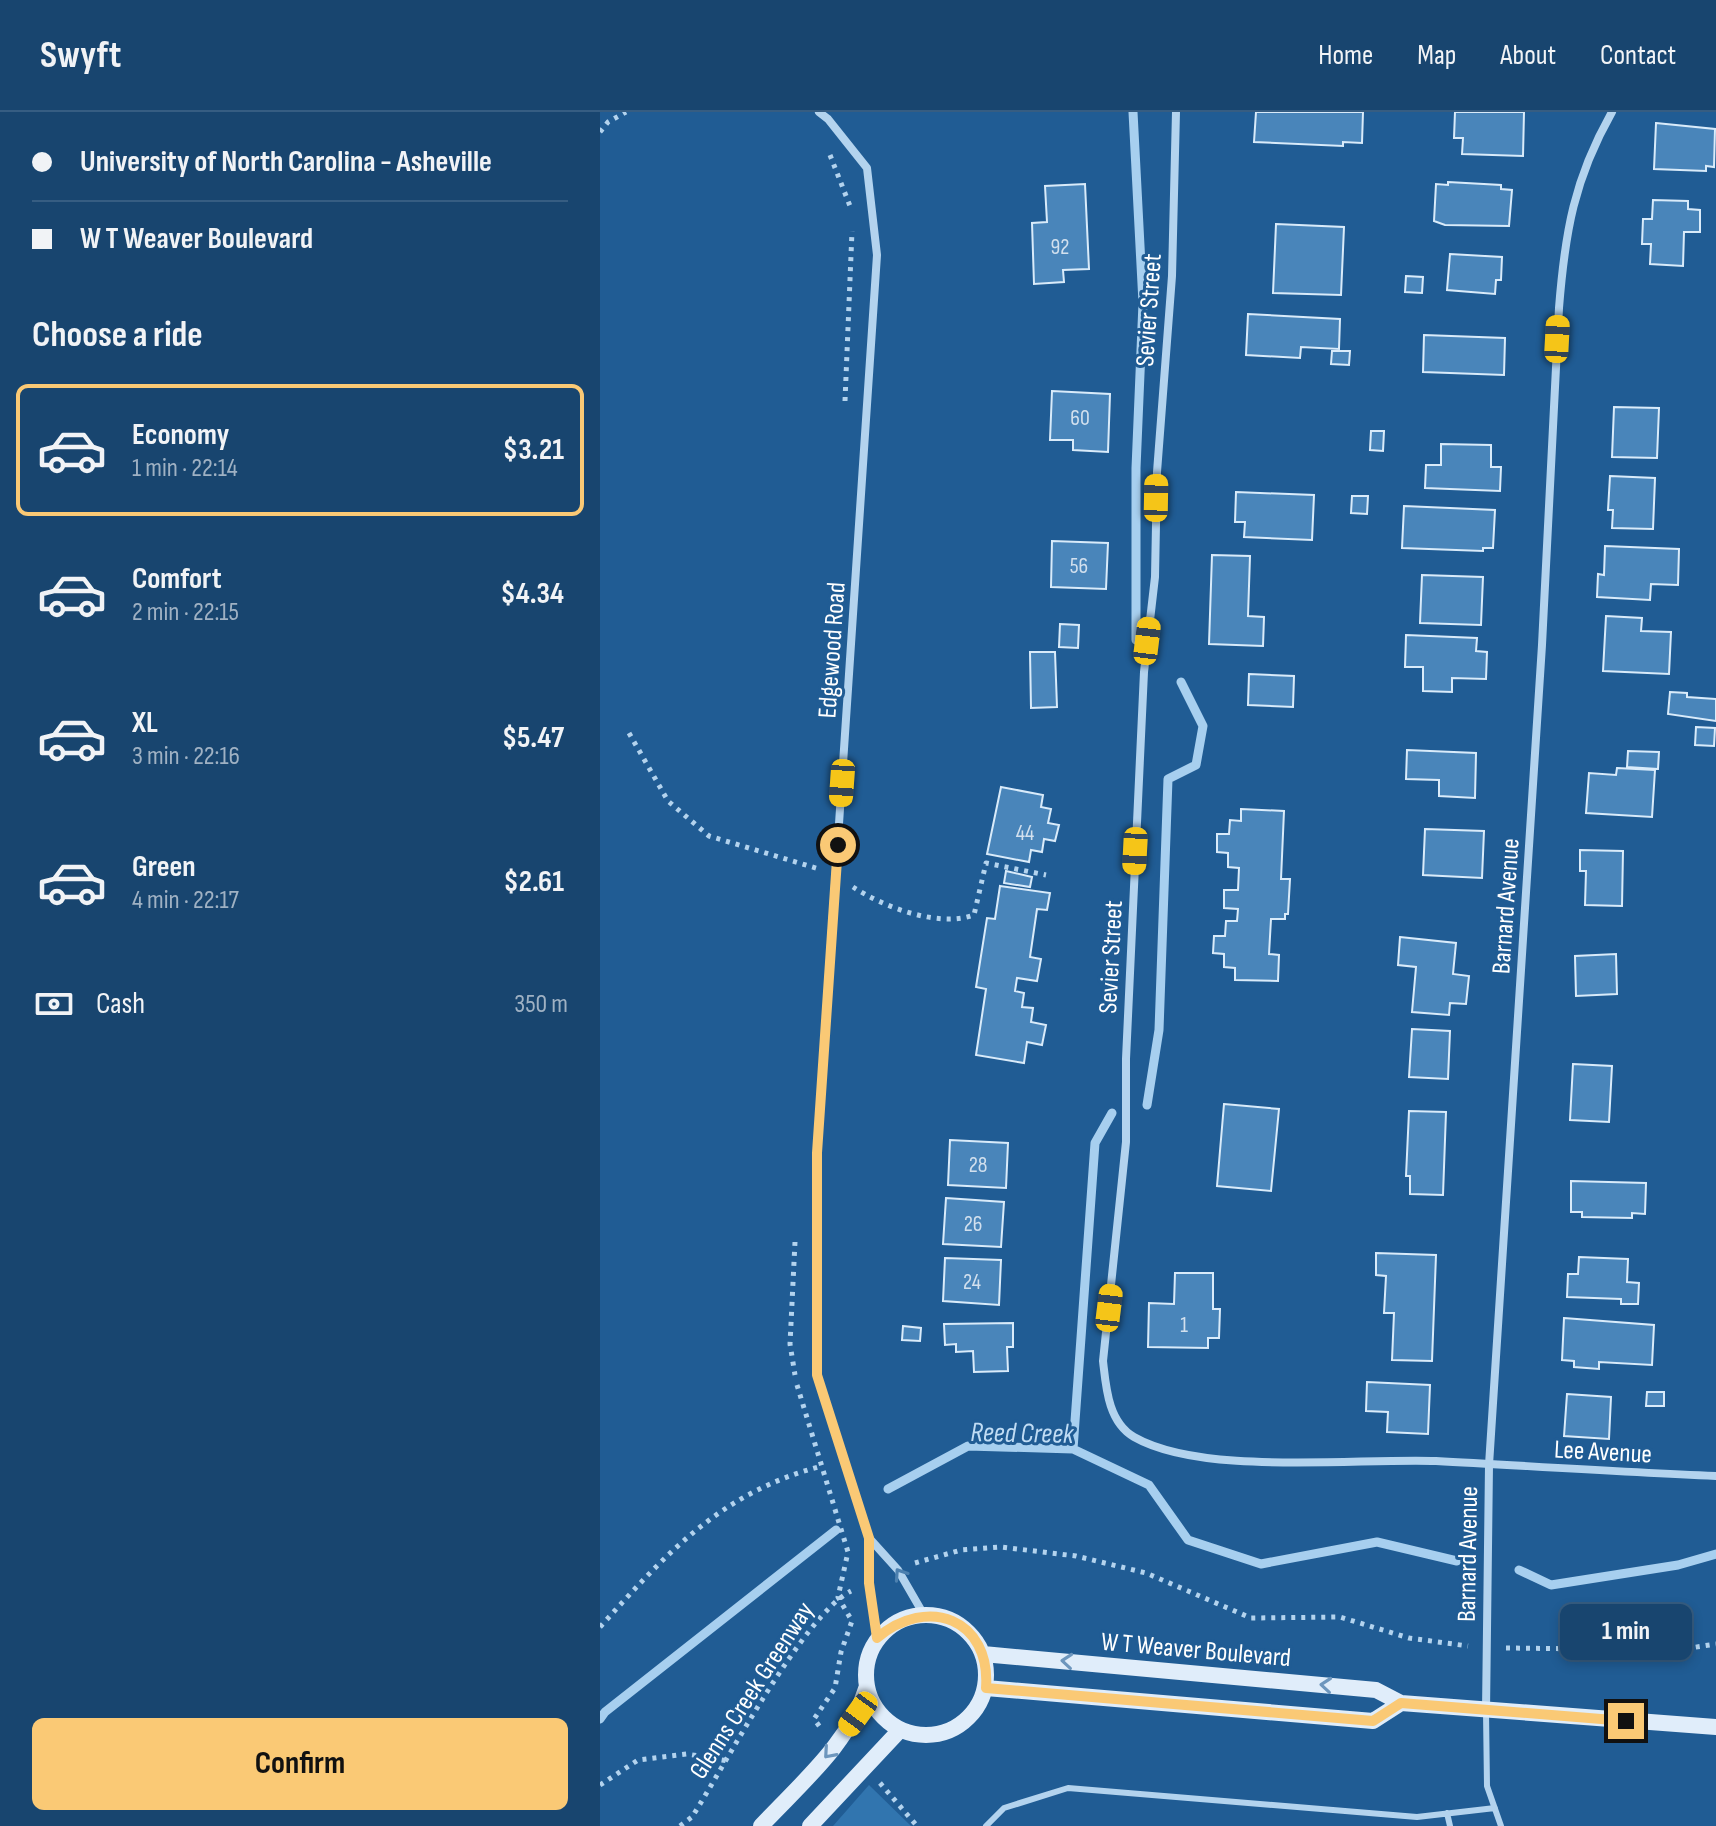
<!DOCTYPE html>
<html lang="en">
<head>
<meta charset="utf-8">
<style>
	:root { --surface:#18456f; --page:#254f77; --text:#f1f3f6; --muted:#9fb1c3; --line:#365d82; --accent:#fac975 }
	body { margin:0; font-family:"Sofia Sans Condensed",sans-serif; background:var(--page); color:var(--text); height:100vh; display:flex; flex-direction:column; font-size:30px; white-space:nowrap }
	* { box-sizing:border-box; margin:0 }
	p { font-size:26px; color:var(--muted) }
	.icon { flex:none; width:44px; height:44px; fill:none; stroke:currentColor; stroke-width:2; stroke-linecap:round; stroke-linejoin:round }
	.map { position:relative; flex:1; overflow:hidden }
	.side { display:flex; flex-direction:column; background:var(--surface); width:600px }
	.side>* { flex:none }
	.top-card { display:grid; align-content:center; height:176px; padding:0 32px; background:var(--surface) }
	.end { position:absolute; width:36px; height:36px; margin:-18px; border:10px solid #fac975; background:#111; box-shadow:0 0 0 4px #111 }
	.from { border-radius:50% }
	.bubble { position:absolute; height:56px; border-radius:12px; background:var(--surface); box-shadow:0 4px 12px #0003,0 0 0 2px var(--line); font-size:26px; font-weight:700; line-height:56px; text-align:center }
	.car { position:absolute; width:24px; height:48px; margin:-24px -12px; border-radius:10px; box-shadow:0 0 6px 2px #0007; background:linear-gradient(#f5c518 24%,#345 0 40%,#f5c518 0 76%,#345 0 86%,#f5c518 0) }
	.top-card b { display:flex; align-items:center; gap:28px; height:76px; font-size:30px }
	.top-card b+b { border-top:2px solid var(--line) }
	.top-card i { width:20px; height:20px; background:var(--text) }
	ul { padding:0; list-style:none }
	li { display:flex; align-items:center; gap:24px; height:132px; margin:0 16px 12px; padding:0 16px; border:4px solid transparent; border-radius:12px }
	li div { flex:1 }
	li b { display:block; font-size:30px }
	li em { font-style:normal; font-weight:700 }
	li.selected { border-color:var(--accent) }
	li>.icon { width:72px; height:72px; stroke-width:1.5 }
	h2 { padding:0 32px; font-size:36px; line-height:96px }
	.pay { display:flex; align-items:center; gap:20px; height:88px; padding:0 32px; font-size:30px }
	.pay p { margin-inline-start:auto }
	.cta { display:flex; gap:16px; margin-top:auto; padding:16px 32px }
	.cta a { flex:1; height:92px; border-radius:12px; background:var(--accent); color:#111; font-size:32px; font-weight:700; line-height:92px; text-align:center }
	header { display:flex; align-items:center; gap:48px; box-sizing:border-box; height:112px; padding:0 40px; background:var(--surface); border-bottom:2px solid var(--line) }
	header strong { font-size:38px }
	nav { display:flex; gap:44px; margin-inline-start:auto; font-size:28px }
	main { display:flex; flex:1; min-height:0 }
	.map>svg:first-child { display:block }
	.green { fill:#3175af }
	.lines { fill:none; stroke-linecap:round; stroke-linejoin:round }
	.stream { stroke:#a7cfef; stroke-width:9 }
	.building { fill:#4985ba; stroke:#d9ebfa; stroke-width:2 }
	.path { stroke:#b3d3ee; stroke-width:5; stroke-dasharray:4 6; stroke-linecap:butt }
	.service { stroke:#b3d3ee; stroke-width:6 }
	.minor { stroke:#b3d3ee; stroke-width:8 }
	.secondary { stroke:#e0edfa; stroke-width:16 }
	.oneway { stroke:#4c80af }
	.oneway2 { stroke:#6d96bd }
	.route { stroke:#fac975; stroke-width:10 }
	.labels { text-anchor:middle; stroke-width:6; stroke-linejoin:round; paint-order:stroke }
	.number-label { font-size:22px; fill:#d2e0ee }
	.street-label { font-size:26px; fill:#fff; stroke:#205c94 }
	.water-label { font-size:28px; font-style:italic; fill:#c0dcf4; stroke:#205c94 }
</style>
</head>
<body>
<header>
<strong>Swyft</strong>
<nav><a>Home</a><a>Map</a><a>About</a><a>Contact</a></nav>
</header>
<main>
<section class="side">
<div class="top-card">
<b><i class="from"></i>University of North Carolina - Asheville</b>
<b><i></i>W T Weaver Boulevard</b>
</div>
<h2>Choose a ride</h2>
<ul>
<li class="selected"><svg class="icon" aria-label="car" viewBox="0 0 24 24"><path d="M5 17H2v-5l4-1 3-4h7l3 4 3 1v5h-3M9 17h6M6 11h13"/><circle cx="7" cy="17" r="2"/><circle cx="17" cy="17" r="2"/></svg><div><b>Economy</b><p>1 min · 22:14</p></div><em>$3.21</em></li>
<li><svg class="icon" aria-label="car" viewBox="0 0 24 24"><path d="M5 17H2v-5l4-1 3-4h7l3 4 3 1v5h-3M9 17h6M6 11h13"/><circle cx="7" cy="17" r="2"/><circle cx="17" cy="17" r="2"/></svg><div><b>Comfort</b><p>2 min · 22:15</p></div><em>$4.34</em></li>
<li><svg class="icon" aria-label="car" viewBox="0 0 24 24"><path d="M5 17H2v-5l4-1 3-4h7l3 4 3 1v5h-3M9 17h6M6 11h13"/><circle cx="7" cy="17" r="2"/><circle cx="17" cy="17" r="2"/></svg><div><b>XL</b><p>3 min · 22:16</p></div><em>$5.47</em></li>
<li><svg class="icon" aria-label="car" viewBox="0 0 24 24"><path d="M5 17H2v-5l4-1 3-4h7l3 4 3 1v5h-3M9 17h6M6 11h13"/><circle cx="7" cy="17" r="2"/><circle cx="17" cy="17" r="2"/></svg><div><b>Green</b><p>4 min · 22:17</p></div><em>$2.61</em></li>
</ul>
<div class="pay"><svg class="icon" aria-label="cash" viewBox="0 0 24 24"><path d="M3 7h18v10H3z"/><circle cx="12" cy="12" r="2"/></svg>Cash<p>350 m</p></div>
<div class="cta"><a>Confirm</a></div>
</section>
<div class="map">
<svg width="1116" height="1714" viewBox="0 0 1116 1714">
	<rect width="100%" height="100%" fill="#205c94"/>
	<path class="green" d="M269,1673L311,1714H233Z"/>
	<g class="lines">
		<path class="stream" d="M533,0L543,191L536,356V528
			M547,993L559,918L568,667L596,653L603,614L581,570
			M473,1337L495,1031L512,1001
			M288,1377L368,1334L473,1337L549,1373L588,1428L661,1452L777,1430L857,1449
			M919,1458L951,1473L1078,1453L1116,1442
			M0,1607L5,1600L236,1418"/>
	</g>
	<path class="building" d="M656,0H763L762,31L743,30V34L654,30Z
		M855,0H924L923,44L862,42L863,26H854Z
		M1056,11L1115,17L1114,55L1106,54V59L1054,57Z
		M848,70L901,73V77L912,78L909,114L845,113L834,109L836,72L848,73Z
		M485,72L489,157L463,158L464,170L434,172L432,111L447,110L445,74Z
		M1053,88L1088,89V97L1100,98V120H1084L1083,154L1050,152L1051,132H1042L1043,107H1052Z
		M676,112L744,115L741,183L673,181Z
		M850,142L902,145L901,168H896L895,182L847,178Z
		M806,164L823,165L822,181L805,180Z
		M648,202L740,207L739,237L701,235L700,246L646,243Z
		M824,223L905,226L904,263L823,260Z
		M732,239H750L749,253L731,252Z
		M452,279L510,282L508,340L473,338V328H450Z
		M1014,295L1059,296L1057,346L1012,345Z
		M771,319H784L783,339L770,338Z
		M841,332L891,333V355H901L900,379L825,376L826,353H841Z
		M1010,364L1055,366L1053,417L1012,416L1013,398H1008Z
		M636,380L714,383L712,428L644,425L645,410H635Z
		M752,384H768L767,402L751,401Z
		M804,394L895,398L893,436H883V439L802,436Z
		M452,429L508,431L506,477L451,475Z
		M1005,434L1079,437L1078,473L1051,472L1050,488L997,485L998,462L1004,463Z
		M612,443L650,444L648,504L664,505L663,534L609,532Z
		M822,463L883,465L881,513L820,511Z
		M1006,504L1042,506L1041,519L1071,520L1069,562L1003,559Z
		M460,512L479,513L478,536L459,535Z
		M806,523L877,526L876,539L887,540L886,567L852,566V580L823,579V555H805Z
		M430,540H455L457,595L431,596Z
		M649,562L694,564L693,595L648,593Z
		M1070,580L1087,581V585L1116,587V609L1068,602Z
		M1096,615L1115,616L1114,634L1095,633Z
		M807,638L876,641L875,686L839,684V668L806,667Z
		M1028,639L1059,640L1058,657L1027,655Z
		M1017,656L1055,658L1052,705L986,701L989,661L1016,663Z
		M401,675L443,683L441,695L451,697L448,711L459,713L455,729L444,727L442,740L431,738L429,750L387,742Z
		M641,697L684,699L681,767H690L688,802H685V807H671L669,842L679,843L678,869L635,868V856L624,855V842L613,841L614,824H625L626,809H637L638,797L624,796V778H638L639,756L628,755V741L617,740V722H629L630,708L641,709Z
		M825,717L884,719L882,766L823,763Z
		M980,738L1023,739L1022,794L985,793L986,759H980Z
		M406,759L432,765L430,775L404,771Z
		M400,774L450,781L447,798L437,797L430,845L441,847L437,869L417,866L415,879L424,881L422,895L433,896L431,910L446,913L442,933L427,930L424,951L376,943L386,877L376,875L387,806L395,807Z
		M800,825L856,831L853,862L869,864L866,892L850,891L849,903L812,900L816,855L798,853Z
		M1016,842L1017,882L976,884L975,844Z
		M812,917L850,919L848,967L809,965Z
		M973,952L1012,954L1009,1010L970,1008Z
		M624,992L679,997L671,1079L617,1074Z
		M809,999L846,1000L843,1083L810,1082V1064H806Z
		M350,1028L408,1031L406,1076L348,1073Z
		M971,1069L1046,1071L1045,1102L1032,1101V1106L982,1105V1100H971Z
		M346,1086L404,1090L401,1135L343,1132Z
		M776,1141L836,1143L832,1249L792,1248L794,1201H784L786,1164L776,1163Z
		M979,1145L1028,1147L1027,1170L1039,1171L1038,1192H1021V1187L967,1185L968,1162H978Z
		M345,1146L401,1148L399,1193L343,1189Z
		M575,1161H613V1197H620L619,1226H608V1236L548,1235L549,1191L574,1192Z
		M964,1206L1054,1213L1052,1253L999,1250V1257L974,1255V1249L962,1248Z
		M413,1211V1235H407L408,1259L374,1260L373,1239L356,1240V1232L345,1233L344,1212Z
		M303,1214L321,1216L320,1229L302,1228Z
		M767,1270L830,1273L828,1322L787,1320L788,1300L766,1299Z
		M1047,1280H1064V1294H1046Z
		M967,1282L1011,1285L1009,1327L964,1324Z"/>
	<g class="lines">
		<path class="path" d="M0,20L8,10L26,0
			M230,43L250,94
			M245,289L252,119
			M29,621L68,689L109,724L219,757
			M253,775C284,795 338,816 374,803L386,751L446,763
			M195,1130L190,1232L195,1263
			M197,1273L248,1440L238,1485L252,1509L241,1540L235,1576L214,1607L220,1615
			M315,1451L361,1438L401,1435L476,1444L546,1461L651,1506L740,1505L809,1526L868,1534
			M0,1515C67,1441 121,1380 222,1354
			M906,1536L1077,1538L1116,1532
			M280,1671L317,1714
			M0,1673L38,1648L87,1642L128,1649
			M80,1714L92,1705C124,1655 204,1502 251,1479"/>
		<path class="service" d="M886,1600L887,1674L901,1714
			M847,1701L850,1714
			M386,1714L404,1696L468,1676L817,1705L895,1696"/>
		<path class="minor" d="M219,0L228,7L267,56L277,143L217,1041V1263L269,1426V1471L277,1526
			M576,0L572,164L557,360L555,465L544,560L526,947V1030L503,1249C506,1275 508,1310 534,1325C602,1364 755,1346 836,1349C929,1354 1022,1360 1116,1364
			M270,1427L298,1458L324,1503
			M886,1599L889,1353L942,533L959,196C965,120 974,67 1012,0"/>
		<path class="secondary" d="M266 1563a60 60 0 1 1 120 0a60 60 0 1 1-120 0Z
			M383,1542L776,1578L801,1591L1116,1615
			M386,1576L773,1609L801,1591
			M161,1714C201,1671 250,1631 267,1574
			M210,1714L300,1618"/>
	</g>
	<defs><path id="oneway-chevron" d="M-2-3.5L2.5 0L-2 3.5" fill="none" stroke-width="1.6" stroke-linecap="round" stroke-linejoin="round" transform="scale(2)"/></defs>
	<use class="oneway" href="#oneway-chevron" transform="translate(300 1462) rotate(-124)"/>
	<g class="oneway2">
		<use href="#oneway-chevron" transform="translate(467 1549) rotate(-175)"/>
		<use href="#oneway-chevron" transform="translate(726 1573) rotate(-175)"/>
		<use href="#oneway-chevron" transform="translate(229 1641) rotate(131)"/>
	</g>
	<g class="lines">
		<path class="route" d="M238,733L217,1041V1263L269,1426V1471L277,1526C328,1483 391,1507 386,1576L773,1609L801,1591L1026,1609"/>
	</g>
	<g class="labels">
		<g class="number-label">
			<text x="460" y="142">92</text>
			<text x="480" y="313">60</text>
			<text x="479" y="461">56</text>
			<text x="425" y="728">44</text>
			<text x="378" y="1060">28</text>
			<text x="373" y="1119">26</text>
			<text x="372" y="1177">24</text>
			<text x="584" y="1220">1</text>
		</g>
		<g class="street-label">
			<text transform="translate(548 198) rotate(-86)" y="9">Sevier Street</text>
			<text transform="translate(231 538) rotate(-86)" y="9">Edgewood Road</text>
			<text transform="translate(905 794) rotate(-86)" y="9">Barnard Avenue</text>
			<text transform="translate(510 845) rotate(-87)" y="9">Sevier Street</text>
			<text transform="translate(1003 1339) rotate(3)" y="9">Lee Avenue</text>
			<text transform="translate(867 1442) rotate(-89)" y="9">Barnard Avenue</text>
			<text transform="translate(596 1537) rotate(5)" y="9">W T Weaver Boulevard</text>
			<text transform="translate(151 1578) rotate(-57)" y="9">Glenns Creek Greenway</text>
		</g>
		<g class="water-label">
			<text transform="translate(422 1320) rotate(1)" y="10">Reed Creek</text>
		</g>
	</g>
</svg>
<i class="end from" style="left:238px;top:733px"></i>
<i class="end" style="left:1026px;top:1609px"></i>
<div class="bubble" style="left:960px;top:1492px;width:132px">1 min</div>
<i class="car" style="left:957px;top:227px;rotate:3deg"></i>
<i class="car" style="left:556px;top:386px;rotate:1deg"></i>
<i class="car" style="left:547px;top:529px;rotate:7deg"></i>
<i class="car" style="left:242px;top:671px;rotate:184deg"></i>
<i class="car" style="left:535px;top:739px;rotate:183deg"></i>
<i class="car" style="left:509px;top:1196px;rotate:7deg"></i>
<i class="car" style="left:258px;top:1602px;rotate:216deg"></i>
</div>
</main>
</body>
</html>
